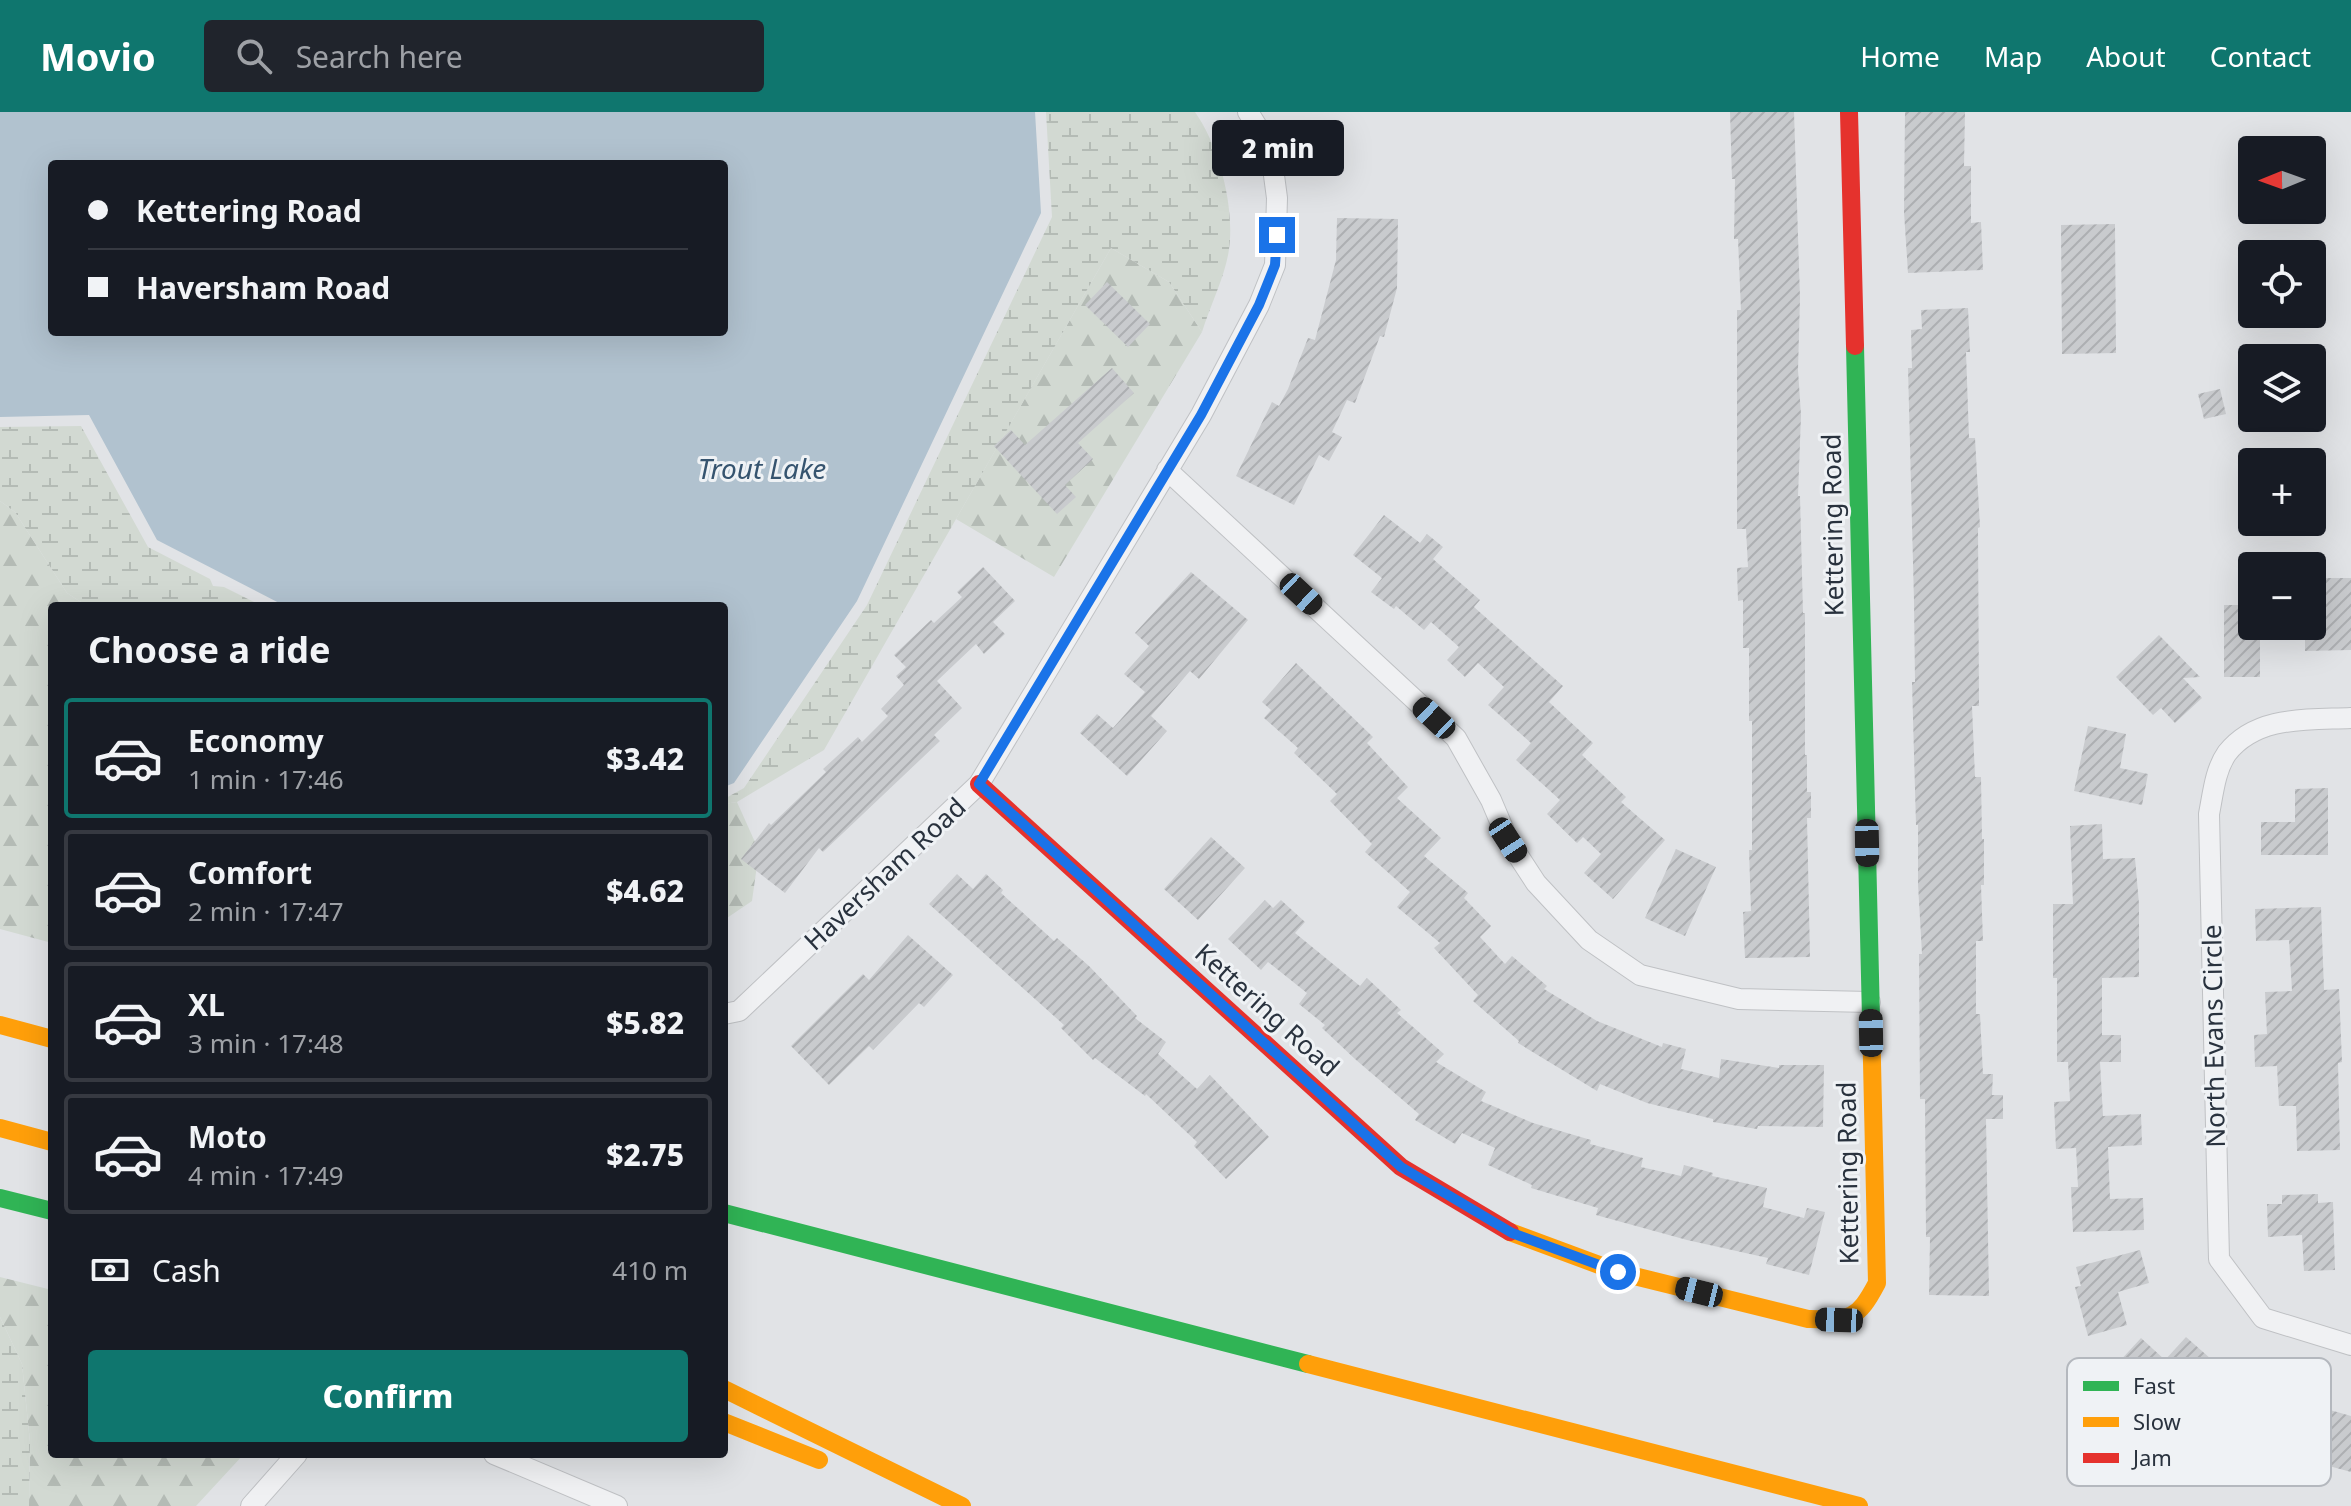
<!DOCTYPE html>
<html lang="en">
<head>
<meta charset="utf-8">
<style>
	:root { --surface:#171b24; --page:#20242c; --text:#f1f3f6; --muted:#9ea1a6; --line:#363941; --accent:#0f766e }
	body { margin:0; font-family:"Noto Sans",sans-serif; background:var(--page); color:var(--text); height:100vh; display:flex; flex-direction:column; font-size:30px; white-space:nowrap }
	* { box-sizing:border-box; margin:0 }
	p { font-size:26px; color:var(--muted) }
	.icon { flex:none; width:44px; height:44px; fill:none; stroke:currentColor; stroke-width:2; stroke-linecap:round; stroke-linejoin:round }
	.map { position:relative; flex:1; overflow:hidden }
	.sheet { position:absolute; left:48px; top:490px; width:680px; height:856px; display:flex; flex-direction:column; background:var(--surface); border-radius:8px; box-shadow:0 8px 32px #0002 }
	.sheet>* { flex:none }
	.top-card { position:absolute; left:48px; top:48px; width:680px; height:176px; border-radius:8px; box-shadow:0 8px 32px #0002; display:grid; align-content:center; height:176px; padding:0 40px; background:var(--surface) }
	.needle { width:52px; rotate:269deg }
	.tools { position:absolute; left:2238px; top:24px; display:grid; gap:16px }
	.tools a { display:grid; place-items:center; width:88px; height:88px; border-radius:8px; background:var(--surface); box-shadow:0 8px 32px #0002; font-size:40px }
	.end { position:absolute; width:36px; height:36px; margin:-18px; border:10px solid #1a73e8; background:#fff; box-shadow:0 0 0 4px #fff }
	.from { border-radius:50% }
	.bubble { position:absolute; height:56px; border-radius:8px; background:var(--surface); box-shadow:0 8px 32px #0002; font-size:26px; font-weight:800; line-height:56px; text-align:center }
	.car { position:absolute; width:24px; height:48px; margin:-24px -12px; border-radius:10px; box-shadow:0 0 6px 2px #0007; background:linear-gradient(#222 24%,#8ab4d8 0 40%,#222 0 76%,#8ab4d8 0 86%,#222 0) }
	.top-card b { display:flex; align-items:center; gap:28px; height:76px; font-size:30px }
	.top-card b+b { border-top:2px solid var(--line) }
	.top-card i { width:20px; height:20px; background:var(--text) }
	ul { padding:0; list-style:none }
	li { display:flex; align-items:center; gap:24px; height:120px; margin:0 16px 12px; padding:0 24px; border:4px solid var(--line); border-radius:8px }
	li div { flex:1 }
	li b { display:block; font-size:30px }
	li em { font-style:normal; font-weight:800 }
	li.current { border-color:var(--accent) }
	li>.icon { width:72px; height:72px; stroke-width:1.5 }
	h2 { padding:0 40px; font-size:36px; line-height:96px }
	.pay { display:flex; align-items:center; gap:20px; height:88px; padding:0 40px; font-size:30px }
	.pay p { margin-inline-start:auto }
	.cta { display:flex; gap:16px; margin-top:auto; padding:16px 40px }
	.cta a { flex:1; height:92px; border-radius:8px; background:var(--accent); color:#fff; font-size:32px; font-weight:800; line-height:92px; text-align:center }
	header { display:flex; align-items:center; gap:48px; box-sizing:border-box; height:112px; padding:0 40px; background:var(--accent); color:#fff }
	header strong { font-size:38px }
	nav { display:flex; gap:44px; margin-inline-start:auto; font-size:28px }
	.search { width:560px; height:72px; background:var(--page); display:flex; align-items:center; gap:20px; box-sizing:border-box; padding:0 28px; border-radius:8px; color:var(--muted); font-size:30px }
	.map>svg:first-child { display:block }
	.forest { fill:url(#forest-firs) }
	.wetland { fill:url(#wetland-marsh) }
	.water { fill:#b1c2cf; fill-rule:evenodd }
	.building { fill:url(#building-hatch) }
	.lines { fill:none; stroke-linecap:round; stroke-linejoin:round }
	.street-casing { stroke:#bfc1c4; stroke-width:22 }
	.street { stroke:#f0f1f3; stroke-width:20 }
	.fast { stroke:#30b455; stroke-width:18 }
	.slow { stroke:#ff9f0a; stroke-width:18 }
	.jam { stroke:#e5322d; stroke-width:18 }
	.route { stroke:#1a73e8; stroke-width:10 }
	.labels { text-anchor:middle; stroke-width:6; stroke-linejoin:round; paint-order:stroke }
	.street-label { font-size:26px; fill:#29323e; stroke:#eff2f5 }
	.water-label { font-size:28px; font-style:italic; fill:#36546f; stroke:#eff2f5 }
	.key { fill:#eff2f5; stroke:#b4b8be; stroke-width:2 }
	.key-label { font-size:22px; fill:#29323e }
</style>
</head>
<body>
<header>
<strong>Movio</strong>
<div class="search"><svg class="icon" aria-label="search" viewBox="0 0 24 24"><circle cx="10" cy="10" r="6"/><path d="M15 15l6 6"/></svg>Search here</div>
<nav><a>Home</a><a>Map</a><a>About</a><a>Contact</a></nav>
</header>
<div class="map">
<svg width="2351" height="1394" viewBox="0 0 2351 1394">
	<defs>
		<pattern id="forest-firs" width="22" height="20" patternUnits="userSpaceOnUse" patternTransform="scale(2)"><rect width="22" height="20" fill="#d2d9d2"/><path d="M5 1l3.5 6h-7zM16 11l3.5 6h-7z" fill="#b4bbb5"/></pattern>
		<pattern id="wetland-marsh" width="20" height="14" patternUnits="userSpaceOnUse" patternTransform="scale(2)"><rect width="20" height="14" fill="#d2d9d2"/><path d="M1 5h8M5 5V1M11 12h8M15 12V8" fill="none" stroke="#b4bbb5"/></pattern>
		<pattern id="building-hatch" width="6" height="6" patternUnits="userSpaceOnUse" patternTransform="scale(2)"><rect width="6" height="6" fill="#c9cbce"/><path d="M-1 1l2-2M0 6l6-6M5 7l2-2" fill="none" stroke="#adafb2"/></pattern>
	</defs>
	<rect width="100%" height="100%" fill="#e1e3e6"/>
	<path class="forest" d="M1111,136L1169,170L1202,220L1054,465L956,407Z
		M0,389L15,400L67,481L87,494H52V831L0,817Z
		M737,690L759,739L752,789L724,808V692Z
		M0,1165L52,1178V1342H244L196,1394H29L30,1330L22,1252L0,1205Z"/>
	<path class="wetland" d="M1046,0H1195C1219,34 1235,95 1229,137C1226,162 1210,194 1202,220L1169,170L1111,136L824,638L737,690L724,692V687L744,676L867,493L1052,105Z
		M81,314L148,435L210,467L213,474L224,475L262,494H87L67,481L15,400L0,389V315Z
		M0,1205L22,1252L30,1330L29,1394H0Z"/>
	<path class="water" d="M0,0H1035L1041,101L857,489L734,671L724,675V494H285L157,428L89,303L0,305ZM52,52H724V220H52Z"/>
	<path class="building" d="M1730,0H1794L1800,186L1798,258L1801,303L1798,384H1800L1803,501H1805V643H1807V680H1811V706H1807L1810,845L1745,846L1743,800L1751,799L1749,738H1752V609H1749V536H1743V488L1738,489L1737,456L1748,455L1746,417H1737V198H1741L1738,127H1734L1735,67H1732Z
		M1905,0H1965L1964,54H1971V111L1981,110L1983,158L1908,161L1904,100Z
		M1337,106L1398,107L1397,176L1384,225L1380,224L1355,291L1347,288L1332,320L1342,325L1329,349L1319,343L1294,393L1236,364L1272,290L1279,294L1288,277L1308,226L1315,228L1336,148Z
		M2115,112L2116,241L2062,242L2061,113Z
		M1107,170L1150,212L1128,235L1085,193Z
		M1968,196L1970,240H1966L1969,326H1975L1980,415L1978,416L1979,594H1972L1975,665H1981L1982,727H1984V773H1981L1983,829H1976V902H1980L1983,962H1993L1992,983H2003V1007H1986L1989,1184L1929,1183L1930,1125H1926L1925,987H1920L1919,842H1922L1918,772V713H1916L1912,570H1915L1914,489L1908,256H1912L1911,218L1922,217L1921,198Z
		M1112,256L1134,281L1078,331L1093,347L1065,373L1076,385L1057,402L994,334L1011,318L1025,333Z
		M2220,277L2226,302L2204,307L2198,282Z
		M1384,403L1420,431L1427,422L1443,435L1433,447L1480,488L1474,495L1563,574L1549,590L1593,631L1582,643L1626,685L1621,690L1665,728L1613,787L1584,761L1601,742L1583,725L1577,731L1547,702L1560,688L1516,648L1531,631L1488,593L1504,575L1478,551L1465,565L1447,548L1459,535L1431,510L1424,518L1396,494L1394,497L1371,480L1382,466L1353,443Z
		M983,455L1015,489L993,510L1005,522L984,542L976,532L937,569L962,596L934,623L940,629L823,740L819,736L785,781L741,747L769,711L771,713L826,660L823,657L858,625L862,630L888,604L881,597L904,573L896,564L906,555L894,543L931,508L934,511L962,485L957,480Z
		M1191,460L1248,508L1199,567L1190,559L1151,604L1167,619L1127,664L1080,621L1097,602L1113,616L1145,580L1124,562L1149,534L1135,521Z
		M2312,466H2351V538L2305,539V514H2312Z
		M2224,493H2252V514H2260V565H2224Z
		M2159,523L2200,565L2183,566L2202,586L2175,611L2161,596L2153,603L2116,565Z
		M1296,551L1373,625L1367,631L1408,675L1397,686L1441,726L1424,744L1468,781L1464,786L1491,814L1480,825L1505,852L1512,844L1547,874L1544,877L1597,909L1662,935L1663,931L1686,937L1681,957L1719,966L1721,947L1779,956V953H1824L1823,1015L1758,1014L1757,1017L1713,1010V1007L1647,991L1600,972L1597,979L1518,931L1519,929L1473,889L1478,883L1434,836L1440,831L1397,795L1410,780L1365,740L1372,732L1330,689L1337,682L1294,641L1298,636L1264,606L1271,598L1262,590Z
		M2088,614L2126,622L2120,656L2148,662L2142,693L2074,679Z
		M2328,676V743H2261V710H2295V677Z
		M2102,712L2103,747L2135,746L2139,792V865L2102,866V923H2121V950H2100L2103,1004L2141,1002L2142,1033L2108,1035L2110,1087L2143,1086L2144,1118L2073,1120L2071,1075H2078L2076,1036L2056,1037L2054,990L2070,989L2068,950H2057V866H2053V792H2073L2070,714Z
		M1211,725L1245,756L1198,808L1164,777Z
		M1676,737L1716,755L1685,824L1645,806Z
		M957,762L973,777L986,762L1003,778L1001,781L1054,829L1057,826L1089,854L1137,904L1135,906L1166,930L1158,942L1197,977L1210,963L1269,1025L1226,1067L1194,1034L1197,1030L1146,982L1145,984L1095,946L1093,948L1061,916L1064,913L929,792Z
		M1265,788L1273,796L1281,788L1305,810L1295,821L1360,874L1367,866L1401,898L1397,901L1444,942L1436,950L1486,980L1481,989L1533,1011L1591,1028L1590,1032L1643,1046L1641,1055L1681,1064L1684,1053L1713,1061L1712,1064L1767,1076L1763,1095L1804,1106L1807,1096L1825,1100L1809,1163L1766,1152L1768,1146L1687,1128L1596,1103L1598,1096L1531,1076L1532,1073L1488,1053L1495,1036L1462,1021L1455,1032L1415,1008L1419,1002L1355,947L1322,916L1325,913L1299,892L1307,881L1268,850L1261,858L1228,827Z
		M2321,795L2324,878L2339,877L2342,950L2338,951L2340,1038L2297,1039L2296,994H2279L2277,954L2255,955L2254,923L2267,922L2265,880L2292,879L2289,828L2256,829L2255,797Z
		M908,823L953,863L924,895L919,891L873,938L869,934L829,973L791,934L863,862L869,868Z
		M2318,1082V1091L2333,1090L2335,1158L2304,1159L2302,1123L2268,1125L2267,1092H2282V1083Z
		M2140,1138L2149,1171L2118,1180L2127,1213L2088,1224L2075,1175L2081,1174L2076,1155Z
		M2186,1225L2211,1247L2161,1303L2129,1273L2135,1266L2118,1251L2141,1226L2165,1248Z
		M2257,1278L2315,1298L2316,1294L2351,1304V1360L2278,1340L2272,1357L2206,1334L2218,1296L2248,1306Z"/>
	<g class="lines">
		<defs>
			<path id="street" d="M1167,358L1456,626L1491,688L1508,728L1536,771L1589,828L1640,863L1739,887L1870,890
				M2351,606C2308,608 2257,603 2227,641C2215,658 2213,682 2209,702L2219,1147L2263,1206L2351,1233
				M724,902L739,899L979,672L1201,303L1259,193L1275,153L1277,86L1273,56L1263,24L1248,0
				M494,1342L617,1394
				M251,1394L297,1342"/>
		</defs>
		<use href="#street" class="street-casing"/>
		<use href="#street" class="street"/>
		<path class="fast" d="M1855,234L1871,906
			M0,1086L52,1099
			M724,1101L1308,1252"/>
		<path class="slow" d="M0,913L52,927
			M0,1016L52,1030
			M1510,1120L1618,1160L1808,1207C1850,1208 1857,1209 1877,1171L1871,906
			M1308,1252L1859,1394
			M724,1277L962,1394
			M724,1310L819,1348"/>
		<path class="jam" d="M1849,0L1855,234
			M979,672L1401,1055L1510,1120"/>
	</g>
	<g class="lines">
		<path class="route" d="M1277,123L1275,153L1259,193L1201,303L979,672L1401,1055L1512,1121L1618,1160"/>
	</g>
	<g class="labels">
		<g class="street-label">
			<text transform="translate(1833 413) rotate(-91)" y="9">Kettering Road</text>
			<text transform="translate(885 762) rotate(-43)" y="9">Haversham Road</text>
			<text transform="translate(1267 898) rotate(42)" y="9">Kettering Road</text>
			<text transform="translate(2214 924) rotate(-91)" y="9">North Evans Circle</text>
			<text transform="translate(1848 1061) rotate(-91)" y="9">Kettering Road</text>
		</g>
		<g class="water-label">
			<text x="762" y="367">Trout Lake</text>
		</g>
	</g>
	<rect x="2067" y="1246" width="264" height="128" rx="12" class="key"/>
	<rect x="2083" y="1269" width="36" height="10" fill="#30b455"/>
	<rect x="2083" y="1305" width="36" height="10" fill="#ff9f0a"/>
	<rect x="2083" y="1341" width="36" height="10" fill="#e5322d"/>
	<g class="key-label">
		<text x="2133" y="1282">Fast</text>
		<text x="2133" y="1318">Slow</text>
		<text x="2133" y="1354">Jam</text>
	</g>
</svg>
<div class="tools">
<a><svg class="needle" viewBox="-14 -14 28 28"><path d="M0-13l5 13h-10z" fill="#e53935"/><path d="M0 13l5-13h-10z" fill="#9ea1a6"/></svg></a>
<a><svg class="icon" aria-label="locate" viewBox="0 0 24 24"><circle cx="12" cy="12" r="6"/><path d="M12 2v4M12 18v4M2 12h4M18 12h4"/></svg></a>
<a><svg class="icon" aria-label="layers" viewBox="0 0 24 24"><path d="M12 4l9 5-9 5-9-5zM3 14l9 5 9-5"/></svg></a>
<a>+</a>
<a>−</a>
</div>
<i class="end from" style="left:1618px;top:1160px"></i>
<i class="end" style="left:1277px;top:123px"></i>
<div class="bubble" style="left:1212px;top:8px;width:132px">2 min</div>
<i class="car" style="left:1301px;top:482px;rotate:133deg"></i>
<i class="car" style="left:1434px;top:606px;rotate:313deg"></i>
<i class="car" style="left:1508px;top:728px;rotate:147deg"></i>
<i class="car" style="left:1867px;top:731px;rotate:179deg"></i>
<i class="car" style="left:1871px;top:921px;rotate:359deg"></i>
<i class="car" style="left:1699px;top:1180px;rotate:284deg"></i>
<i class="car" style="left:1839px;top:1208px;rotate:272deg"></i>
<div class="top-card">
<b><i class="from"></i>Kettering Road</b>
<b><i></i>Haversham Road</b>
</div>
<section class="sheet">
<h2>Choose a ride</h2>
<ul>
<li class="current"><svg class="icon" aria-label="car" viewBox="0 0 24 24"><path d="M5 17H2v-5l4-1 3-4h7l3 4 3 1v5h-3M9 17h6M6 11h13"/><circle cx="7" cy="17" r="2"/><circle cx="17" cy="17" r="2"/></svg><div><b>Economy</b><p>1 min · 17:46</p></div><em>$3.42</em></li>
<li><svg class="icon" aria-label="car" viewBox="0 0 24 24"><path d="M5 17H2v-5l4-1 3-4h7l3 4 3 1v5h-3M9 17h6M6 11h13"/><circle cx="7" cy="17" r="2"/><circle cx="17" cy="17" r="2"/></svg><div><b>Comfort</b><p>2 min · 17:47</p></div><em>$4.62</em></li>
<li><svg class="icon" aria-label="car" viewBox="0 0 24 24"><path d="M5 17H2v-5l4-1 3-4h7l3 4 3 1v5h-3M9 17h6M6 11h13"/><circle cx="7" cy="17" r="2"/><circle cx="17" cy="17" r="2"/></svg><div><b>XL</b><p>3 min · 17:48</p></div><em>$5.82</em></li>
<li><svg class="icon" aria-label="car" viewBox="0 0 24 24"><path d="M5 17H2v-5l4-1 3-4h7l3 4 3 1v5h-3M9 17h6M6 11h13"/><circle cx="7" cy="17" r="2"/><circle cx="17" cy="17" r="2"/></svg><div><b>Moto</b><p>4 min · 17:49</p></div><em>$2.75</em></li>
</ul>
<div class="pay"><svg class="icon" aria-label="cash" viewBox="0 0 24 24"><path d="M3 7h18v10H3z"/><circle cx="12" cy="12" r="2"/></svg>Cash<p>410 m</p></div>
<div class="cta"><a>Confirm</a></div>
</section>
</div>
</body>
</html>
